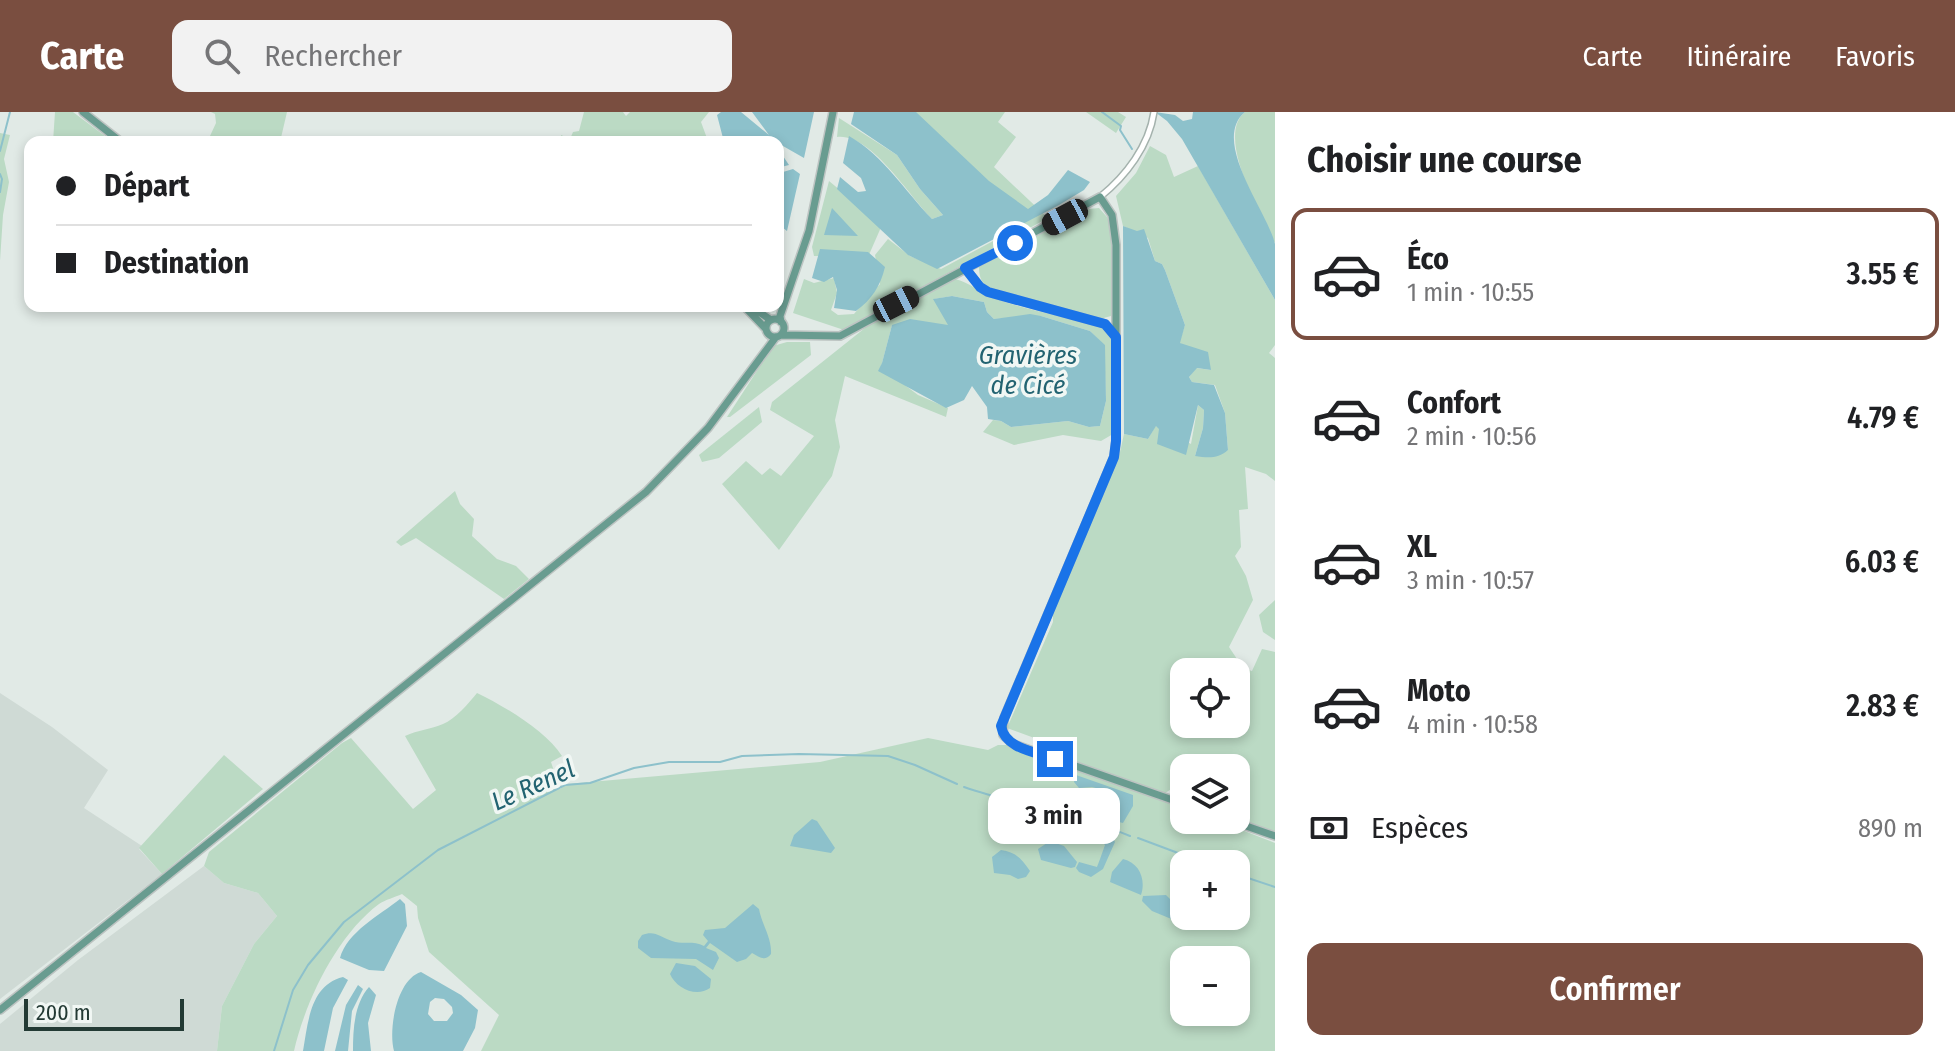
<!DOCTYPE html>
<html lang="fr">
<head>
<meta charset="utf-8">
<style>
	:root { --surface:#fff; --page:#f2f2f2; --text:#202124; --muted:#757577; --line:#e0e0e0; --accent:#7a4e40 }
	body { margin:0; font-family:"Fira Sans Condensed",sans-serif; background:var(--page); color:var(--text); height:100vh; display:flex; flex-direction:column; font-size:30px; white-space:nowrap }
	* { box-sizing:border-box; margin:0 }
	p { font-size:26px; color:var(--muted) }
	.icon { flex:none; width:44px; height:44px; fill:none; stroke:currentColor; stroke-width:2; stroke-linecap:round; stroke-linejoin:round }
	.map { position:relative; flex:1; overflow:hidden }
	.drawer { display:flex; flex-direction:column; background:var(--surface); width:680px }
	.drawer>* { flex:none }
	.banner { position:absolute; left:24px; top:24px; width:760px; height:176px; border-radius:16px; box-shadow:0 4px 12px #0003; display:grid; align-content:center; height:176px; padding:0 32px; background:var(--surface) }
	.fabs { position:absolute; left:1170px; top:546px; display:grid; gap:16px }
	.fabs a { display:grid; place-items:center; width:80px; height:80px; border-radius:16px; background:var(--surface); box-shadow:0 4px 12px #0003; font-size:40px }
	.scale { position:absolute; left:24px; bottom:20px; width:160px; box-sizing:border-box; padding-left:8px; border:4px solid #233a34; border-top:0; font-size:22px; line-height:28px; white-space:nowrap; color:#233a34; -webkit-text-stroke:6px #f1f7f4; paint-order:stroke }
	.end { position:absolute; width:36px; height:36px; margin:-18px; border:10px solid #1a73e8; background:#fff; box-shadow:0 0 0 4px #fff }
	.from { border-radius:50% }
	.bubble { position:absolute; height:56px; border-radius:16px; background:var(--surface); box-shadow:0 4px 12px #0003; font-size:26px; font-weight:600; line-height:56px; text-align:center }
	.car { position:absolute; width:24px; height:48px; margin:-24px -12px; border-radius:10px; box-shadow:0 0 6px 2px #0007; background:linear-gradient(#222 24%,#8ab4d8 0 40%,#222 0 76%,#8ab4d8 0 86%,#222 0) }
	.banner b { display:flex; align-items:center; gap:28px; height:76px; font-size:30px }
	.banner b+b { border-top:2px solid var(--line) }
	.banner i { width:20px; height:20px; background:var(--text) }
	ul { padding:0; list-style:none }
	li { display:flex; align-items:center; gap:24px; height:132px; margin:0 16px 12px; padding:0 16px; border:4px solid transparent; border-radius:16px }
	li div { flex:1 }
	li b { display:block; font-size:30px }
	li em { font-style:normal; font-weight:600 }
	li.active { border-color:var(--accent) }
	li>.icon { width:72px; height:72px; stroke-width:1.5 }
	h2 { padding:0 32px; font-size:36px; line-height:96px }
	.pay { display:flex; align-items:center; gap:20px; height:88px; padding:0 32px; font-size:30px }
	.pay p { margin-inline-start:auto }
	.primary-button { display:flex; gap:16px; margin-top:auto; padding:16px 32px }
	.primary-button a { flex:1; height:92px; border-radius:16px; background:var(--accent); color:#fff; font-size:32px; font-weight:600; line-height:92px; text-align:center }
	header { display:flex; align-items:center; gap:48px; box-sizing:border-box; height:112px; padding:0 40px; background:var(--accent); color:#fff }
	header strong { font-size:38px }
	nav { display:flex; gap:44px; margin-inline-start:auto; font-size:28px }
	.search { width:560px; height:72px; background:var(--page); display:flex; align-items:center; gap:20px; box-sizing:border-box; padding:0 28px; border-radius:16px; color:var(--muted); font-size:30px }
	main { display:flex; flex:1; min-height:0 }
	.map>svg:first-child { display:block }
	.built { fill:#cfdad5 }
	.green { fill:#bbdac4; fill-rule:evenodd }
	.water { fill:#8dc1cb; fill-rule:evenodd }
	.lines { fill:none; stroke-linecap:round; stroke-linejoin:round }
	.stream { stroke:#8dc1cb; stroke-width:2 }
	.minor-casing { stroke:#a4b2ad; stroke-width:8 }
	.major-casing { stroke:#bdc4c2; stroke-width:10 }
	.minor { stroke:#fff; stroke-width:5 }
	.major { stroke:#699c90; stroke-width:7 }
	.route { stroke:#1a73e8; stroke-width:10 }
	.labels { text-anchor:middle; stroke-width:7; stroke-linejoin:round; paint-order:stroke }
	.water-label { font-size:26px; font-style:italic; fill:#226371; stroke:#f1f7f4 }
</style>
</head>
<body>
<header>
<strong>Carte</strong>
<div class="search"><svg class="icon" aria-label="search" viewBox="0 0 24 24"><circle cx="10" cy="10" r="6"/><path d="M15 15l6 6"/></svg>Rechercher</div>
<nav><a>Carte</a><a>Itinéraire</a><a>Favoris</a></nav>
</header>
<main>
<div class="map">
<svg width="1275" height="939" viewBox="0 0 1275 939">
	<rect width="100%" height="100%" fill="#e1eae6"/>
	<path class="built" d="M0,581L52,615L108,658L84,696L142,734L139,737L162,762L0,887Z
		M204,754L224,771L258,781L277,804L254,832L222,894L217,939H0V912L78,848Z"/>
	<path class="green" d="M55,0H73L113,30H53Z
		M211,0H287L280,30H198L203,24H210L216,11L215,2Z
		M584,0H623L626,4L630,0H709L701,10L708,29L691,30L689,27L685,30H561V23L570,27L573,20L579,19Z
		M890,0H1005L998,10L1016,25L994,55L1048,106L844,218L793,201L804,167L814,171L834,166L837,181L831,198L838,203L854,202L880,172L875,143L888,127L910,144L941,157L1008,121L984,91Z
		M1086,0H1118L1126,5L1116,21Z
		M1245,0H1275V131C1261,104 1215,24 1245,0Z
		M839,6L897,43L920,77L943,103L932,107C909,84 871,21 837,25Z
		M0,21L10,23L4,47L9,70L3,103L0,149Z
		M1150,34L1166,43L1174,65L1198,54L1275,188V233L1269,241L1275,246V369L1266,362L1245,355L1248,397L1239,398L1241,435L1235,444L1246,464L1253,488L1229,535L1243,556L1252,559L1262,537L1275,540V720L1236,706V656H1184V674L1178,673L1165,681L1073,649L1075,641L1007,616L1053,510V502L1120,340L1124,322L1148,327L1156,313L1191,332L1198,293L1204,298L1203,316L1195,344L1228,338L1225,301L1215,273L1192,270L1189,265L1196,256L1211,258L1196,238L1179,231L1185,213L1165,158L1162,152L1155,149L1148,126L1123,114L1116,84L1136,61ZM1184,560H1236V612H1184Z
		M829,69L882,113L868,145L814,144L812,135Z
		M1099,96L1107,105L1111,114V204L1100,207L989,177C981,170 979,165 979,154L1089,97Z
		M955,167C969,170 979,180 994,186C1028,199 1067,205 1102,214L1112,223L1113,322L1101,329L1063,323L1014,333L983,320L993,308L1001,309L1011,315L1068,309L1089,315L1100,314L1106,289L1104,233L1090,219L1041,204L994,207L987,200L984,190L952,184L934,187L949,213H892L881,255L918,283L948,296L946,305L845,264L835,308L840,335L832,364L779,438L722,372L746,349L762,363L770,356L781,364L814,324L770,298L772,290L870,212L910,188Z
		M787,230H810L811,243L730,305H727L773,234Z
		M759,295L762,310L719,346L702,350L699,343Z
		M455,379L460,392L474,407L472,424L497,447L516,454L529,467L504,487L416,426L401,434L396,430Z
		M1275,488V528L1263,520L1259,503Z
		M477,581C504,594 546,619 562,644L551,650L560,677L567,672L820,650L928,626L988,638L998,633H1007L1184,696V708H1216L1275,731V939H481L499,903L429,840L418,806L417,794L402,782C395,785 385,788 379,792C337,823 305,890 294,939H217L222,894L254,832L277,804L258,781L224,771L204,754L209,740L342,631L351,626L413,697L436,678L405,624C418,618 431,617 443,612C455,607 469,591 477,581ZM1184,752H1236V804H1184ZM1184,848H1236V900H1184Z
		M224,643L263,677L162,762L139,736Z"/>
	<path class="water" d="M721,0H741L769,23L752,0H814L804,46L783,34L779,38L789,53L781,55L783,60L793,57L800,62L787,119L778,112V30H724L717,3Z
		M854,0H916L989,69L1028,97L1048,83L1068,58L1090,70L1084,78L1059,93L937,157L908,143L837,77L840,65L858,80L866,79L861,66L843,51L849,24C884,44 904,78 932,107L943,103L920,77L897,43L851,12Z
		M1155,0L1175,3L1183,9L1192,7L1193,0H1245C1210,29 1268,100 1275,132C1275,148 1275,170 1275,188L1182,27L1167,9Z
		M832,96L858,124L824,123Z
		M1123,114L1137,119L1144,117L1155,149L1162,152L1165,158L1185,213L1180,231L1208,240L1211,258L1197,256L1189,265L1192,270L1214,273L1225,301L1228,338C1218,347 1208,346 1195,344L1203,316L1204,298L1198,293L1186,343L1157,332L1159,317L1156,314L1148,327L1124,322Z
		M820,137L868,140L885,155C880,175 872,187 856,199L834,196L837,178L833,165L824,170L812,166Z
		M952,184L984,190L987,200L994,207L1030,202L1041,204L1090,219L1105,233L1106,289L1100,314L1089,315L1068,309L1011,315L1001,309L988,307L987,295L972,274L964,288L946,296L878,259L882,251L892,213L910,207L948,213L933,187Z
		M1076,663L1133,683V694L1123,711L1111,708L1108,704V700L1115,694L1112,680L1092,675L1079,676L1074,670Z
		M812,707L817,709L835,736L831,741L790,734L794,723Z
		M1092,719L1112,725L1115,730L1103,757L1091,765L1079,760L1076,756L1079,750L1097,755C1098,753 1104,736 1105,733Z
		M1050,729L1064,734L1077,750L1075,755L1071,756L1041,748L1038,737Z
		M1001,738C1016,740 1022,747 1030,759L1026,765L1018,767L1010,763L994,761L992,745Z
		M1123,747C1140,751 1146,768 1141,783L1110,770L1112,760Z
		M1166,783L1184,801V804H1190L1188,808L1181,811L1152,799L1142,789L1143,784Z
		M400,787L405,792L407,814L384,859L369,858L340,846C347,820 380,803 400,787Z
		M753,792L759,797C762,813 772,826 771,842C765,850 759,845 752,841L746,847L737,850L710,831L706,836L716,840L719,846L713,858L696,847L651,846L638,836V829L642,823C655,818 660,825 672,829C683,833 693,828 704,834L708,829L703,823L705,818L725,816Z
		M676,851L695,854L711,867L710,876C696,886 676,876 670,862Z
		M421,860L461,883L478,898L475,916L463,939H394C388,917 397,867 421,860ZM435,886L444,887L452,895L453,901L447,909H434L428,902L430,890Z
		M343,865L348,868L333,896L324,939H303C308,911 310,873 343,865Z
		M358,873L363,877L352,899L348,939H335L346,893Z
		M369,875L376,883L368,911L371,939H353C353,918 354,892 369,875Z"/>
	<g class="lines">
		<path class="stream" d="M1102,0L1121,14L1120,18L1132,37
			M0,39L10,0
			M0,62L2,67L0,80
			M964,675C1019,694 1077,702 1130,724
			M1138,726L1186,744
			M1195,748L1207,752
			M1236,762L1275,775
			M274,939L293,878L308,853L344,810L438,738L565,673L590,671L634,656L669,650H720L742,644L799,642L888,644L915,653L957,672"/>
		<defs>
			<path id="minor" d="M1100,85C1126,64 1149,34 1154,0"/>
			<path id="major" d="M83,0L121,30
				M965,156L980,175L988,180L1105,212L1116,225
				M744,194L766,217
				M750,194L771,208
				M766 216a9 9 0 1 1 18 0a9 9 0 1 1-18 0Z
				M781,210L780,204L809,119L833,0
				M781,223L840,224L1100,85L1112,103L1116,133V329L1114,345L1004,606L1003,623L1013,632L1184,692
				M1229,708L1275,724
				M0,898L646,380L708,316L776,225"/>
		</defs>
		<use href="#minor" class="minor-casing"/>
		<use href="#major" class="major-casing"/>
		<use href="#minor" class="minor"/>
		<use href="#major" class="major"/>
	</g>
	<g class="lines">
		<path class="route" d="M1015,131L965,156L980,175L988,180L1105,212L1116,225V329L1114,345L1001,614C1005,637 1036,640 1055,647"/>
	</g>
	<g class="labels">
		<g class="water-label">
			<text x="1028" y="252">Gravières<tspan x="1028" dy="30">de Cicé</tspan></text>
			<text transform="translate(533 673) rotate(-24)" y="9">Le Renel</text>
		</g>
	</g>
</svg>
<div class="fabs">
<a><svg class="icon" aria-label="locate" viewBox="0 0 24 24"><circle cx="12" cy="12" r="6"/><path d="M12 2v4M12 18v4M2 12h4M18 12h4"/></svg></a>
<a><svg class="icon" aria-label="layers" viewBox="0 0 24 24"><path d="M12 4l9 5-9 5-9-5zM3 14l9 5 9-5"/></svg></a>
<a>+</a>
<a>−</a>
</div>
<div class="scale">200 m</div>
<i class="end from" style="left:1015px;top:131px"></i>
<i class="end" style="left:1055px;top:647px"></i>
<div class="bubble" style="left:988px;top:676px;width:132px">3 min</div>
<i class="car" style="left:1065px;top:105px;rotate:242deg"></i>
<i class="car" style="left:896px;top:192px;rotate:63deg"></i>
<div class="banner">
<b><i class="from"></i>Départ</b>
<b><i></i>Destination</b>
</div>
</div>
<section class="drawer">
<h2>Choisir une course</h2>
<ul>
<li class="active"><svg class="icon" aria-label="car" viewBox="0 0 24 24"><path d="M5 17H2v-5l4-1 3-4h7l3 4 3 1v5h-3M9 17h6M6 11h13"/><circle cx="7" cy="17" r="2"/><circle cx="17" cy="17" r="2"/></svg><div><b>Éco</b><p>1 min · 10:55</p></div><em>3.55 €</em></li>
<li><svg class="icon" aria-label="car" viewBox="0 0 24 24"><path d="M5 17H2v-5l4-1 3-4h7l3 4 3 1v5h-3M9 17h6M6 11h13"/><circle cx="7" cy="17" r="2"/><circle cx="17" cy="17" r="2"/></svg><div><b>Confort</b><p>2 min · 10:56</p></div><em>4.79 €</em></li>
<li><svg class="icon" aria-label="car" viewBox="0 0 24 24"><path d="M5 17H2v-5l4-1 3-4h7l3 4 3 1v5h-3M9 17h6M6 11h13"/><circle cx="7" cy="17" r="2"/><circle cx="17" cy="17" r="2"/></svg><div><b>XL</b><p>3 min · 10:57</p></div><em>6.03 €</em></li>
<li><svg class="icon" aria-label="car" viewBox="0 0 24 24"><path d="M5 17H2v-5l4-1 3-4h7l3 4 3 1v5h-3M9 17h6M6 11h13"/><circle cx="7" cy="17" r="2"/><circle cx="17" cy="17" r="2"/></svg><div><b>Moto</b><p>4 min · 10:58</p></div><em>2.83 €</em></li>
</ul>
<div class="pay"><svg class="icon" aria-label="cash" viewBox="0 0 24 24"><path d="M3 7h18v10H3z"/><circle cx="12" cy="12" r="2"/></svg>Espèces<p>890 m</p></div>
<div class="primary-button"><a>Confirmer</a></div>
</section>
</main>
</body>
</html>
